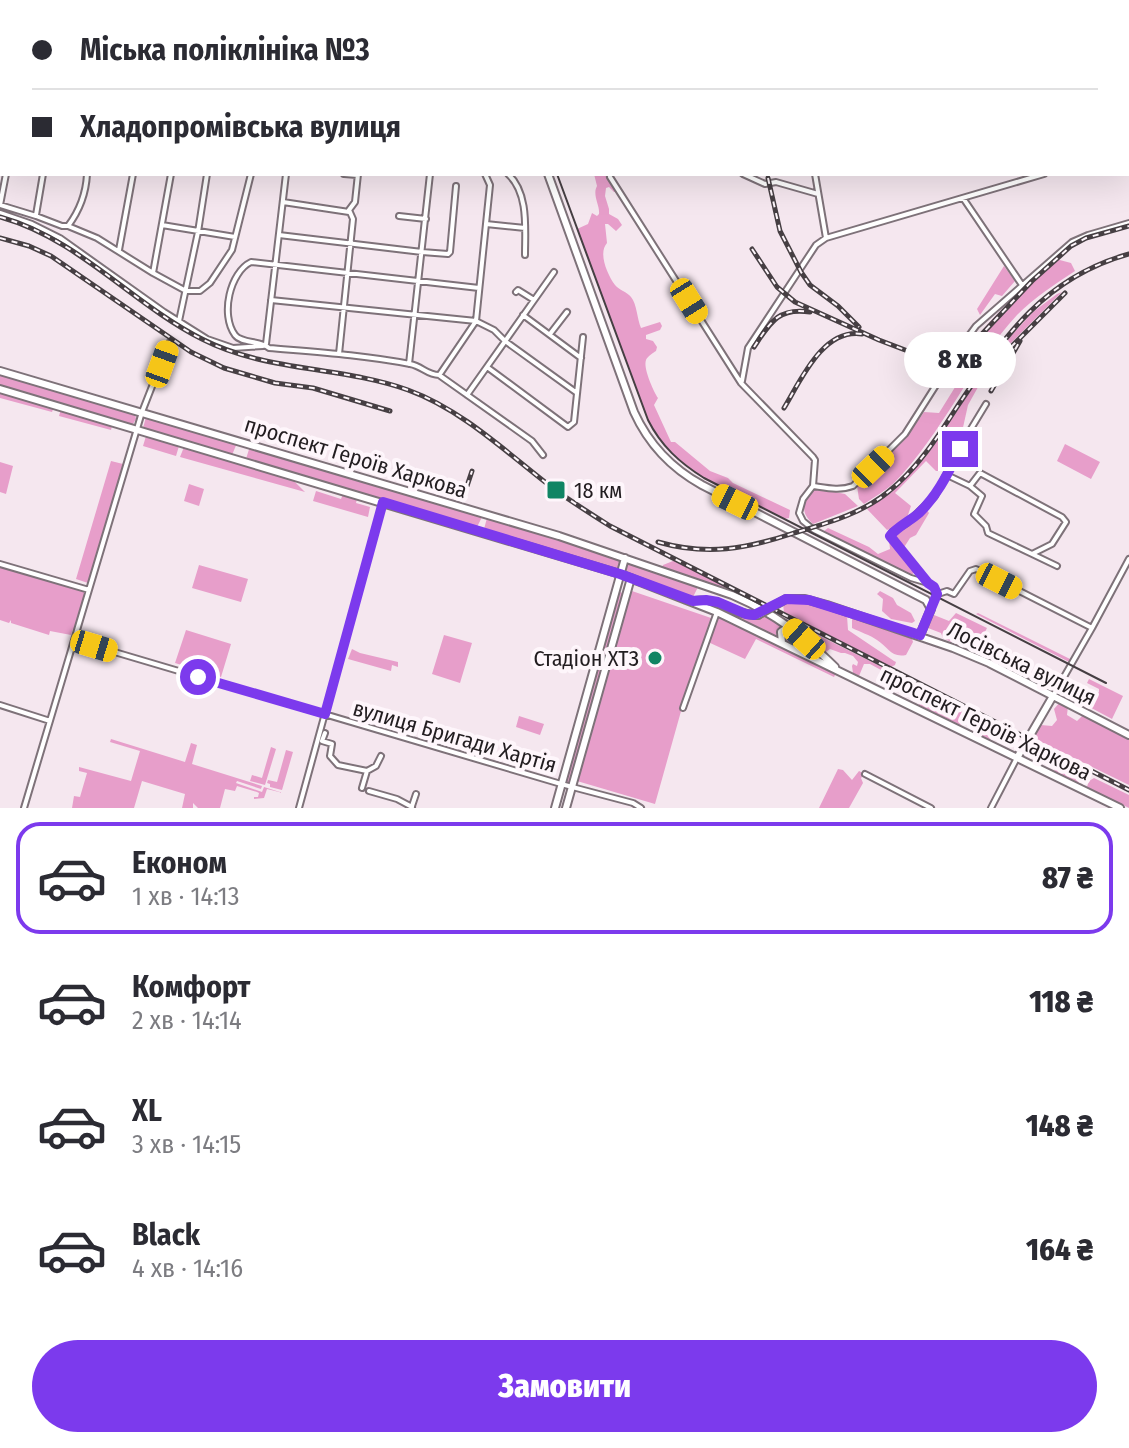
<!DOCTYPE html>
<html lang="uk">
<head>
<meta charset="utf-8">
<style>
	:root { --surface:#fff; --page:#f7f7f7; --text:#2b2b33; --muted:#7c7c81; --line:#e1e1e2; --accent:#7c3aed }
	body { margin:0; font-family:"Fira Sans Condensed",sans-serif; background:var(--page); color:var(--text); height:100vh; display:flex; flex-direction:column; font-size:30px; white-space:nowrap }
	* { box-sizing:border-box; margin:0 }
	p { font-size:26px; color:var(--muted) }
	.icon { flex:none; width:44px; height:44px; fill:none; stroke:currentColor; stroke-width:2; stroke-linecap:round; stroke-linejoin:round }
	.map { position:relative; height:808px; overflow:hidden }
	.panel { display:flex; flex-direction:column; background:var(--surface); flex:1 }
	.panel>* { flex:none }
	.guide { position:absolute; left:0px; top:0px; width:1130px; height:176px; box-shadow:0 8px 32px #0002; display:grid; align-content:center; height:176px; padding:0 32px; background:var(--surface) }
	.end { position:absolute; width:36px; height:36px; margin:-18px; border:10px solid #7c3aed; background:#fff; box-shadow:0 0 0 4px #fff }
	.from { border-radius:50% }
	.bubble { position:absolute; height:56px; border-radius:28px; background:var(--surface); box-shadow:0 8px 32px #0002; font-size:26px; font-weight:800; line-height:56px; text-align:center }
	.car { position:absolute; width:24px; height:48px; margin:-24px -12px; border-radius:10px; box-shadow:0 0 6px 2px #0007; background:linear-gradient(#f5c518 24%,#345 0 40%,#f5c518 0 76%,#345 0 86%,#f5c518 0) }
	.guide b { display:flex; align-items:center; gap:28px; height:76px; font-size:30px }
	.guide b+b { border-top:2px solid var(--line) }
	.guide i { width:20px; height:20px; background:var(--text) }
	ul { padding:14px 0 0; list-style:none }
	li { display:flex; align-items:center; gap:24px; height:112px; margin:0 16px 12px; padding:0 16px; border:4px solid transparent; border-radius:24px }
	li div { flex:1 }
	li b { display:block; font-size:30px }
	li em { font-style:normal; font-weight:800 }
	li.active { border-color:var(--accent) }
	li>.icon { width:72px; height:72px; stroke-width:1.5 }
	.primary-button { display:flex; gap:16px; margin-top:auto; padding:16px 32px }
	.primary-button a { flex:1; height:92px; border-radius:48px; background:var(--accent); color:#fff; font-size:32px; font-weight:800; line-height:92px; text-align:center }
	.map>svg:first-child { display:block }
	.green { fill:#e79eca }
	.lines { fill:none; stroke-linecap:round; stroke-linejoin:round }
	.minor-casing { stroke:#7e7279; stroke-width:8 }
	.major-casing { stroke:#7e7279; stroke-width:10 }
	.minor { stroke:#fff; stroke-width:4 }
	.major { stroke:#fff; stroke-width:6 }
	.tram { stroke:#463f43; stroke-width:2 }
	.rail-casing { stroke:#463f43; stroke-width:5 }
	.rail { stroke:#fef6fb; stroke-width:2; stroke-dasharray:6; stroke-linecap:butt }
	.major-bridge-casing { stroke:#7e7279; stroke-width:10; stroke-linecap:butt }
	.major-bridge { stroke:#fff; stroke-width:6 }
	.route { stroke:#7c3aed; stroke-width:10 }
	.poi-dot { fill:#108564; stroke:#fef6fb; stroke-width:3 }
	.labels { text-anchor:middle; stroke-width:8; stroke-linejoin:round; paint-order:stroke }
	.street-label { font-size:22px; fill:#221d20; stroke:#fef6fb }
	.poi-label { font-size:22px; fill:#221d20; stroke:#fef6fb; text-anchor:start }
</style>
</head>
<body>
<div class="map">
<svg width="1129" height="808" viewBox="0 0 1129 808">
	<rect width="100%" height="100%" fill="#f5e7ef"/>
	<path class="green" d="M594,174C611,174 611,179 619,192H614L609,187L606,188L605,196L609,209V214L618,219L622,225L616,231L608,224H605L607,243C598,253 607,274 615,285C619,290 627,292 631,297C637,304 637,319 641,328L660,322L662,326L660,330L646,335V339L653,341L657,347L656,351C654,352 647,357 646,360C643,368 653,390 658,398L654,405L671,442H675L710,471L728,478L733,483L790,510L789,518L784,519C732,493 677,474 648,420L577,229L588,224L592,213L597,216L599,214C600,205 592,195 597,186Z
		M1056,259L1071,263L1075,271C1055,284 1034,298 1017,315C970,366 943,433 894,483C885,491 874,497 864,504L859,499L857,486L906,438L924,412L939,413L957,384L949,372C980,329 1016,293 1056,259Z
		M1004,266L1015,281L1002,296L995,294L980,315L977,309Z
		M1062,292L1005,349L982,380L968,405L960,441L941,471H936L926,461L895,493L911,506L906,521L887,530L867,509L892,492L927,455L998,350L1033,312L1057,294Z
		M0,375L135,414L136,419L133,424L104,418L0,387Z
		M0,391L54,407L52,412L0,398Z
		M61,409L112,426L111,430L59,416Z
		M146,417L237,443L232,455L143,428Z
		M146,436L179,446L176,456L143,446Z
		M1065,444L1100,462L1091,479L1057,461Z
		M250,446L481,515L482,517L477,527L246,459Z
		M184,447L292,479L305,492L180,457Z
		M111,461L123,464L88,583L76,579Z
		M0,462L13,466L6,494L0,492Z
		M189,484L204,489L199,506L184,501Z
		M815,488L845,494L858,506L813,524C799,511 803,502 815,488Z
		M316,491L341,499L343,494L357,499L356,503L370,507L368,517L313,501Z
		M926,509L929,513L916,535L910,538L903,549L892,534L907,525Z
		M489,517L620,558L621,560L618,568L616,569L484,529L487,518Z
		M828,528L869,547L878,554L890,549L889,540H892L914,571L913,574L910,576L824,531Z
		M625,561L696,584L698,587L693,597L690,598L624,572Z
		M673,561H676L743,596L662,568L663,565Z
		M0,565L85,591L75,629H73L71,635L50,631L49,635L11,623V620L9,623L0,620Z
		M199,565L248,579L241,602L192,588Z
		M629,590L714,619L685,697L655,804L577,781Z
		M880,591L893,598L897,605L911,613L915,621L912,623L891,619L882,611L883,599L877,594Z
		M620,592L624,594L569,784L566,781V779Z
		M787,602L809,603L847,616L848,630L894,661L896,662L895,665L891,667L784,612L783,604Z
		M717,605L753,619H759L768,614L786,625L780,630L777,638L716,608Z
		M956,613L987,628L983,636L977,638L975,641L951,642L943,638L941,633L928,628L934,615L949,621Z
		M978,613L1070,659L1069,662L976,614Z
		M852,616L911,636L913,642L906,655C891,658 888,647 877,640C870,635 860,632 852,628Z
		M718,617L836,673L834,677L756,639L745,659L708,642Z
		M782,617L890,671V677L888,679L879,675L881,670L870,664H864L859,676L853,673L852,666L853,664L857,666L858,662L853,656L845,653H841L830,649L823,654Z
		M788,629L817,654V656H814L783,641L782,634Z
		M186,630L231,644L221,677L175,663Z
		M444,635L472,643L460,683L432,674Z
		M352,649L360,653L398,662V667L392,665L391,671L348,659Z
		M1089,679L1123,696L1112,719L1084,704L1091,691L1097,693L1099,692V689L1087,683Z
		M905,682L999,727L994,731L990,740L974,731V725L966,721L960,725L919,705L918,699L903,686Z
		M1060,702L1068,706L1067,715L1077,721L1084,714L1129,737V785L1037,740L1035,736L1041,725L1052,726L1057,720L1054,709Z
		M519,716L544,724L540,735L516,727Z
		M111,739L185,762L191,743L197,745L192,764L262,786L261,789L237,781L236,783L262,792L264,787L283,793L267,789L264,798L254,799V797H258L259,793L257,792L237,786L235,791L225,789L220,808H198L193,803V808H182L185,794L142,781L134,808H72L74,796L80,797L87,773L79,771V767L131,781L140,751L110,742Z
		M271,747L276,749L265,785L250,781L252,775L262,778Z
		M1036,747L1082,771V778L1078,783L1055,772L1053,766L1055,763L1050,758L1034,750Z
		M286,750L293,752L282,790L270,787V784L267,783L268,780L277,782Z
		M838,769L843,770L852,780L859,771L865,774L861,778L863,783L849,808H819Z
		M1094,778L1129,795V808L1087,787L1089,781Z"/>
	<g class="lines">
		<defs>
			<path id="minor" d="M367,0V2
				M608,0V2
				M702,0L705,2
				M895,0H897
				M139,2V0
				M544,2L582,0
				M638,2L639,0
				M677,2L678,0
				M732,2L736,0
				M797,2V0
				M0,28H2
				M0,90H2
				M1128,148H1129
				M344,174L357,175
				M508,174C529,193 525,229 525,255
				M743,174L765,184L776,182L818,194
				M815,174L826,238
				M610,177L741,383L813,457L815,460L813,486L803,499L799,513L803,521L814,530L911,578L928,583
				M963,198L1022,285
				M283,202L349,212
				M0,205L36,216L62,226H68L97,238L153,273L186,291H200L210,283L232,250L251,174
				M0,205L6,174
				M0,213L32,224L60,238L164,312L207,339L233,348L263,346
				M36,215L43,174
				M399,216L426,219
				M486,224L525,228
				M162,225L235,237
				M68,226C80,210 86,194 87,174
				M279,235L422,252L448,254L450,252L456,186
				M119,250L133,174
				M153,273L171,174
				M479,288L251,262C230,272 220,315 235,335C242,344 260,340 269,348C316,352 364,355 410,364C422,366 427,375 439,375L532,441L543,455
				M516,292L518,290L534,300
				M271,300L476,321L494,330L505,341L577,393
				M523,315L581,358
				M179,321L198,232L207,174
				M550,334L567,312
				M266,344L286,174
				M339,354L353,219L349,210L355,202L358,174
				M409,364L430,174
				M487,367L568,427L574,422L583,337
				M440,374L476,321L490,185L485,174
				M742,381L748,348L816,245L826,238L1044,174
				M467,395L554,272
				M947,475L970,486L982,496L974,514L986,526L988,533L1032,554L1052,544L1066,522L1062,517L980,473L970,486
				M813,486C827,488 840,491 853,486L905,434L959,349L976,326L1072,242L1088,235L1129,223
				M1032,554L1057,566
				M0,564L89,590
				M938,594L947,591L954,594L970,571L976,569L1092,628
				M931,609L937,594L934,587L928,583L890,536L892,532L907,523L935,496L966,437L986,404
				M74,640L561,784L633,803L641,808
				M1053,696L1092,628L1129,559
				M0,705L50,721
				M683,708L717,612
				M325,733L322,741L332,744L330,756L338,765L367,771
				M865,774L931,808
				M362,788L367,771L376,766L381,756
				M369,791L397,799L412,807
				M412,806L416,794
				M24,808L142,412L169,343
				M299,808L383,502
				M991,808L1017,758"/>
			<path id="major" d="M486,0L487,2
				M548,174L634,412C649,445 671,468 702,485L926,600L931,609L920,635
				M0,371L559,536L732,595C776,614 801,634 835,667
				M0,389L620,574L717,612L1120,808
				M786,599H805L827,605L953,648L989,663L1129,735
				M693,601C723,597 733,616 758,615
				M782,643L781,632L789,626
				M1017,758L1053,696
				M555,808L625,558
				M566,808L631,578"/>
		</defs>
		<use href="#minor" class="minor-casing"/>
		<use href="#major" class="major-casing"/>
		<use href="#minor" class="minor"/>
		<use href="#major" class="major"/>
		<path class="tram" d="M494,0V2
			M557,174L648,420C661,446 680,463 704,478L1106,683"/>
		<defs>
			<path id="rail" d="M982,2L986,0
				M1128,97L1129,99
				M768,178L780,231L801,272L810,285L838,306L859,327
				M0,217C79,239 131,303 202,339C266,372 341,366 408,390C463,410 508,454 554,489C572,502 591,514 610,526L1129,790
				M0,238L29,246L51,256L191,352L224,368L275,383L313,388L390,411
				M752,249L777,287L795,302L879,340L913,353L922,355L939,352L981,335L1032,281L1071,246L1086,238L1129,226
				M754,347C770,323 778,307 810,312
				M1011,347L1065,293
				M991,391L1020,341
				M784,408C801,380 823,328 862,334
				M467,486L472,471
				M658,542C707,556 746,549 794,533C827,523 861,514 888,492C917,469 937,438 957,407C1004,337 1043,278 1129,254"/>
		</defs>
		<use href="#rail" class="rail-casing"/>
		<use href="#rail" class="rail"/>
		<defs>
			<path id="major-bridge" d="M758,615L786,599"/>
		</defs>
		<use href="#major-bridge" class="major-bridge-casing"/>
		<use href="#major-bridge" class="major-bridge"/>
	</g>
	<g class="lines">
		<path class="route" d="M198,677L325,714L383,502L620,574L693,601L706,600L718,602L746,614L754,615L786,599L809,600L920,635L937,594L934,587L928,583L890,536C897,527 910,521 919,513C938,495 948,473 960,449"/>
	</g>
	<g class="poi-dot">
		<rect x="546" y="480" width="20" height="20" rx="4"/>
		<circle cx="655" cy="658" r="8"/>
	</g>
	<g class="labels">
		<g class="street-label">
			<text transform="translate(356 457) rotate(17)" y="8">проспект Героїв Харкова</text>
			<text transform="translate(1022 663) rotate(26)" y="8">Лосівська вулиця</text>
			<text transform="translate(986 723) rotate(26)" y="8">проспект Героїв Харкова</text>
			<text transform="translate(455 736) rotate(16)" y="8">вулиця Бригади Хартія</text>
		</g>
		<g class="poi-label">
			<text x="574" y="498">18 км</text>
			<text x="639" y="666" text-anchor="end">Стадіон ХТЗ</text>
		</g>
	</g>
</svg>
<i class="end from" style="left:198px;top:677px"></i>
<i class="end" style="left:960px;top:449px"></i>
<div class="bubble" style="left:904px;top:332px;width:112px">8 хв</div>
<i class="car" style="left:689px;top:301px;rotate:148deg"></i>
<i class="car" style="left:162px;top:364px;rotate:20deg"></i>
<i class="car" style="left:873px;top:467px;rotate:46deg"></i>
<i class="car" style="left:735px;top:502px;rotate:296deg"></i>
<i class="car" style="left:999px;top:581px;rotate:117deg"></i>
<i class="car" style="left:804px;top:639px;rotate:312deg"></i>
<i class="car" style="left:94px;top:646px;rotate:107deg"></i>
<div class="guide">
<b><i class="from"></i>Міська поліклініка №3</b>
<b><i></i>Хладопромівська вулиця</b>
</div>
</div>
<section class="panel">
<ul>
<li class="active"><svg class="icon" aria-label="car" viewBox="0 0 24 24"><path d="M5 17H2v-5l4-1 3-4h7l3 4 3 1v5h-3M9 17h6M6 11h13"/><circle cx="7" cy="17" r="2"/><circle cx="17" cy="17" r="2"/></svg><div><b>Економ</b><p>1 хв · 14:13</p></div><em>87 ₴</em></li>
<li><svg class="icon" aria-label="car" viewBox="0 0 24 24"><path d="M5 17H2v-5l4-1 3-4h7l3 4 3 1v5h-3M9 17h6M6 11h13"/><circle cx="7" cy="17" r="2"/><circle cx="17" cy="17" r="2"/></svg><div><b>Комфорт</b><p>2 хв · 14:14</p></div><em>118 ₴</em></li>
<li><svg class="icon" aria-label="car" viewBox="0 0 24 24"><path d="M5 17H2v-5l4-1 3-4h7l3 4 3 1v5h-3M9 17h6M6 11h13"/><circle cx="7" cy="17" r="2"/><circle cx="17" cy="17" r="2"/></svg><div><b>XL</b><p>3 хв · 14:15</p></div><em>148 ₴</em></li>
<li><svg class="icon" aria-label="car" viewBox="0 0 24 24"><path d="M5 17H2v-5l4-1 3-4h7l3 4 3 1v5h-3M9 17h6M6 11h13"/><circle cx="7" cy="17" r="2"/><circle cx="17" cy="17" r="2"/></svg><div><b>Black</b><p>4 хв · 14:16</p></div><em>164 ₴</em></li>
</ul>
<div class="primary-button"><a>Замовити</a></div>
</section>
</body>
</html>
